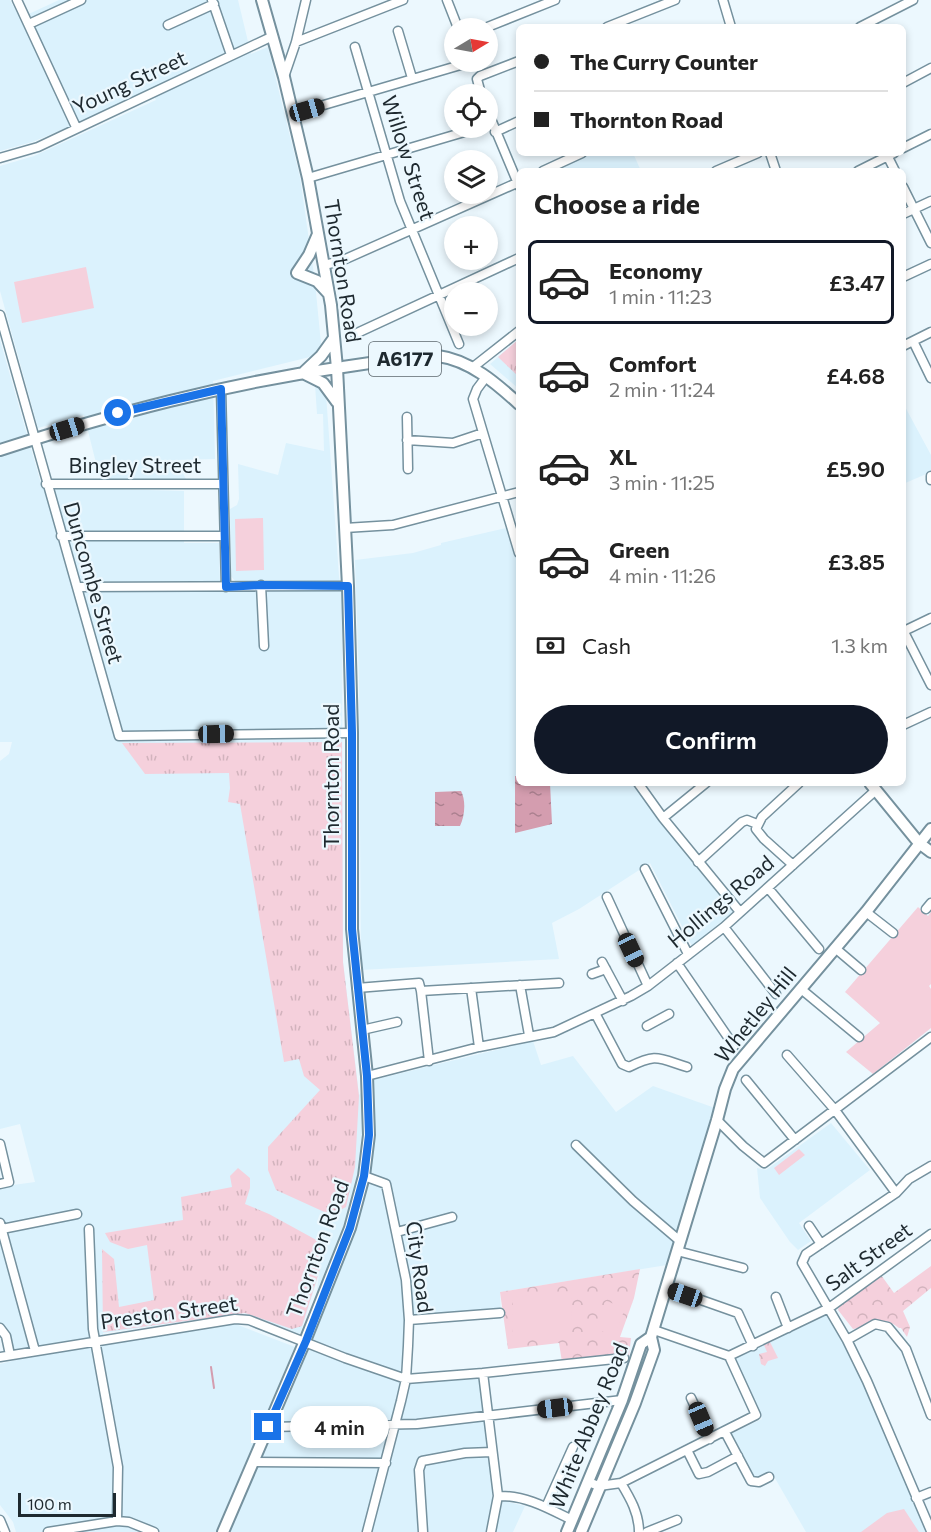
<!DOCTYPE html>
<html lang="en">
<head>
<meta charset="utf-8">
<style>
	:root { --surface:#fff; --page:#f6f6f6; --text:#222; --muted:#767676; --line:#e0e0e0; --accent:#111827 }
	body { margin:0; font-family:Commissioner,sans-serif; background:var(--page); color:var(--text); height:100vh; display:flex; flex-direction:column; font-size:22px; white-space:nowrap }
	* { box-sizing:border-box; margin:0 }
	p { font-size:20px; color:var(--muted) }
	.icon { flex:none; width:33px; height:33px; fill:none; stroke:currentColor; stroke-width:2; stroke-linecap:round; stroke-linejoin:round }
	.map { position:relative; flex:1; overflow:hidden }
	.details { position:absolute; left:516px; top:168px; width:390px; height:618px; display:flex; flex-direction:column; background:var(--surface); border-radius:9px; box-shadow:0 3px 9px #0003 }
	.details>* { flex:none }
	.top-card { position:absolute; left:516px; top:24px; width:390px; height:132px; border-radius:9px; box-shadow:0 3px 9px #0003; display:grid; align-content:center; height:132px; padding:0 18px; background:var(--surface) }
	.needle { width:39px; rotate:80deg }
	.tools { position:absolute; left:444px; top:18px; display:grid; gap:12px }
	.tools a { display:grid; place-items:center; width:54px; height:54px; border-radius:50%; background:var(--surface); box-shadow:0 3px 9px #0003; font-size:30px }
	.scale { position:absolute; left:18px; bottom:15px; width:98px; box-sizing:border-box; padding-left:6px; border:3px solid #1e292f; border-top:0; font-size:16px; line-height:21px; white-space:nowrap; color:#1e292f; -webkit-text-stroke:4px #ecf8fe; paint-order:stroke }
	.end { position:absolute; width:27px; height:27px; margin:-14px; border:8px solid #1a73e8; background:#fff; box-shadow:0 0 0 3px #fff }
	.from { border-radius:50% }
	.bubble { position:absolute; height:42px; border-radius:21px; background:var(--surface); box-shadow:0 3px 9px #0003; font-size:20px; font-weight:600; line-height:42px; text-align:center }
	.car { position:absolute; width:18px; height:36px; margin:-18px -9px; border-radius:8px; box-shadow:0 0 4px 2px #0007; background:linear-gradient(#222 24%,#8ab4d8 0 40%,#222 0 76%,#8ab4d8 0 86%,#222 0) }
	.top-card b { display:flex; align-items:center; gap:21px; height:57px; font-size:22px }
	.top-card b+b { border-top:2px solid var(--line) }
	.top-card i { width:15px; height:15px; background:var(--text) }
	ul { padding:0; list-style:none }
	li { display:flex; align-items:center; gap:18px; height:84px; margin:0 12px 9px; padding:0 6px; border:3px solid transparent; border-radius:9px }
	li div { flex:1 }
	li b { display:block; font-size:22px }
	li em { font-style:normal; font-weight:600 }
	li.current { border-color:var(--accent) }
	li>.icon { width:54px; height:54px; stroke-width:1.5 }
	h2 { padding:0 18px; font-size:27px; line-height:72px }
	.pay { display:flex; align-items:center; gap:15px; height:66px; padding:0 18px; font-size:22px }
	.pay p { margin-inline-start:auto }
	.button { display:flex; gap:12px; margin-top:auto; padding:12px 18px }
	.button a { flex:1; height:69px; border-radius:36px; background:var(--accent); color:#fff; font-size:24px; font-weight:600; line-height:69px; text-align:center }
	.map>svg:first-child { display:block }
	.built { fill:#dbf2fd }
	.grass { fill:url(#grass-tufts) }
	.forest { fill:url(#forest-crowns) }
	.pitch { fill:#f5d0dc }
	.water { fill:url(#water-ripples) }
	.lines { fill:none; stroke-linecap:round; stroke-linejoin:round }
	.stream { stroke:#d49daf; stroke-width:2 }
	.minor-casing { stroke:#75919e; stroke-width:11 }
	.major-casing { stroke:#75919e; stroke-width:14 }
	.minor { stroke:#fff; stroke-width:8 }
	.major { stroke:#fff; stroke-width:10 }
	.route { stroke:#1a73e8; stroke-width:8 }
	.labels { text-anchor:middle; stroke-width:4.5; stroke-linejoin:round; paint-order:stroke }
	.shield { fill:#ecf8fe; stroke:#5c676d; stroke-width:1.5 }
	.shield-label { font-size:20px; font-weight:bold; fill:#1e292f }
	.street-label { font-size:21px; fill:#1e292f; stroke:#ecf8fe }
</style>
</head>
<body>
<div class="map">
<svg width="931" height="1532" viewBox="0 0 931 1532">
	<defs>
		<pattern id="grass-tufts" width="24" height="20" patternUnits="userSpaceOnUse" patternTransform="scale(1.5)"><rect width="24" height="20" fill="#f5d0dc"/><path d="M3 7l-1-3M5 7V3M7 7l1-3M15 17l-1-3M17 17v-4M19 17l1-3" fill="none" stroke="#d2b3bd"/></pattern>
		<pattern id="forest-crowns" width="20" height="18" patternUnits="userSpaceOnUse" patternTransform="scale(1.5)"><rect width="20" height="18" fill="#f5d0dc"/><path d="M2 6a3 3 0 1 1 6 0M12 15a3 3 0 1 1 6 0" fill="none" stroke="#d2b3bd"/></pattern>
		<pattern id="water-ripples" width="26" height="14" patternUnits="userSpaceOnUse" patternTransform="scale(1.5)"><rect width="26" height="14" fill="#d49daf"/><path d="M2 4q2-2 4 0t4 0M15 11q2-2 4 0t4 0" fill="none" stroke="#ab808f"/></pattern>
	</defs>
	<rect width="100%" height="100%" fill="#ecf8fe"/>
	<path class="built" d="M0,0H10L20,18L59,0H238L251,54L268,47L300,177L315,282L322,354L213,381L215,459L176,460L186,479H100L84,415L38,428L0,291V166L34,156L156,100L150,89L82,122L32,142L0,151Z
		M593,153H633L641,171H555Z
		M519,339V389L490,364Z
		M0,340L42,487L184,491V543H219L220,583L236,582L231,576L230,509L237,505L239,499L238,464L278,475L286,443L324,451L323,414H317L315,385L320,386L326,394L339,576L342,598L343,962L359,1095L373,1080L533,1041L541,1065L573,1056L616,1112L653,1086L715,1108L667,1265L500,1292L501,1315L405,1324L400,1384L479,1378L492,1478V1498L525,1506L513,1532H230L311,1336L319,1274L300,1334L245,1313L103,1333L104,1343L233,1323L295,1347L216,1532H16L13,1522L0,1505V1364L16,1360L9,1332L0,1323V1179L13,1185L35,1182L20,1124L0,1129V761L9,754L12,742H0Z
		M903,403L931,455V472L903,484Z
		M506,528L519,559V783H633L683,851L733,912L692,946L650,863L579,909L552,923L559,959L361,970L359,680L355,560L413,553L441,545V543Z
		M831,1123L870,1170L799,1223L811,1241L798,1250L790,1242L760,1198L757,1168L766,1170Z
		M827,1312L845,1342L873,1402L928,1532H806L772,1473L751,1479L730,1434L762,1419L733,1358Z"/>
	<path class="grass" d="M519,339V377L498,357Z
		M342,742L343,962L359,1096L355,1167L346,1207L331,1215L276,1190L268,1170V1147L320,1090L304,1076L299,1059L284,1062L240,804L228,802L230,788L229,773L145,774L122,743Z
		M238,1168L250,1178V1188L245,1204L269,1214L320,1242V1269L302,1326L292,1329L245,1313L103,1332L102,1249L114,1259L119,1307L154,1300L147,1245L128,1249L110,1242L105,1233L183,1220L181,1197L232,1187L230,1176Z"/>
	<path class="forest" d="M931,1266V1288L903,1311L910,1327L907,1337L901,1328H899C881,1313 872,1326 853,1329L838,1310L839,1306L881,1275L894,1293Z
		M640,1269L634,1298L620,1337L631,1338L629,1356L562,1362L559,1343L508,1349L500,1292Z
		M770,1342L778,1358L768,1361L765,1366L761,1364L759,1354L767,1352L764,1345Z"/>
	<path class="pitch" d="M86,267L94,308L22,323L14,282Z
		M263,518L264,570L236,571L235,519Z
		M918,907L928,916L931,912V984L929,986L931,989V1028L873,1074L846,1052L880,1023L845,992Z
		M799,1149L805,1155L779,1175L774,1168Z
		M571,1291L572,1336L512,1339L513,1297Z
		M606,1301L625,1308L615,1336L595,1329Z
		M904,1509L919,1532H861L887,1513Z"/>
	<path class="water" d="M515,776H519V783H550L552,824L515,833Z
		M461,791C466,800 465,816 460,826H435V792Z"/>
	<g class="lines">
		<path class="stream" d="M211,1367L214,1388"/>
		<defs>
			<path id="minor" d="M17,0L76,127
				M212,0L231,55
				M447,0L458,28
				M723,0L731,27
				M29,24L81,0
				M168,25L214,4
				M607,27L675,0
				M860,27L913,0
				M485,28L555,0
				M398,31L412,78
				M296,42L403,0
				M355,47L400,201L459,344
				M284,77L296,42L306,0
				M903,83L931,68
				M481,94L477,79L480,76L519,61
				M488,112L519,186
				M293,114L464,64L467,62
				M495,132L519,121
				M903,148L931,134
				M770,153L776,171
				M886,153L895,171
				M0,158L38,147L273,36
				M543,171L582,153
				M716,171L758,153
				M858,171L894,153
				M308,178L478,128
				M903,187L931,243
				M903,214L931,201
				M324,265L341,261L519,182
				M903,277L931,264
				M0,315L119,736L352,733
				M355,334L519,258
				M913,341L931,378
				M903,346L931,332
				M472,368L519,331
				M486,377L477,389L473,399L519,553
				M221,389L226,587
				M407,417L408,469
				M407,440L453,443L483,433
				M931,476V480
				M46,484H223
				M345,528L393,525L519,492
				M61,536H224
				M261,585L264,646
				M77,587L348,586
				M903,630L931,685
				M904,631L931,618
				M903,725L931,712
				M638,783L663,818L740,912
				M663,818L706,783
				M698,862L742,822L747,820L757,824
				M793,865L764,839L756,829L762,817L799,783
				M645,869L688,954
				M768,888L819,949
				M607,897L648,986
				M926,909L931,903
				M866,912L893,933
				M724,927L776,994
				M835,948L861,970
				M602,962L623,1001
				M677,963L734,1046
				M592,974L606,969
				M520,985L529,1035
				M357,988L419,983L421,991L559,983
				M471,988L479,1047
				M801,989L859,1037
				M421,991L429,1061
				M595,1013L622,1064L629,1067C657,1053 658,1058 687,1067
				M647,1026L669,1014
				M362,1030L397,1022
				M787,1055L835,1110L896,1193
				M367,1076L479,1047L554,1032L631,996L648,986L724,927L876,790
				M746,1080L795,1140
				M717,1120L743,1146L764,1163L931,1037
				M0,1144L9,1182L0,1184
				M576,1145L633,1201L680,1241
				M931,1166L909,1179L896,1193L806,1254L802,1263L847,1340L867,1381L931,1531
				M364,1176L386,1184L406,1280L409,1320L408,1346L406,1379L401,1401L367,1532
				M0,1223L35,1351
				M809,1226L821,1244
				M2,1229L77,1214
				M89,1229L93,1329L118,1467L117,1521
				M397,1232L452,1217
				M677,1251L743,1268
				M667,1288L738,1313L753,1346
				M776,1297L788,1328
				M409,1320L500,1313
				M0,1328L6,1336L10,1355
				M847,1340L875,1324L888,1327L906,1349L931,1415
				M729,1356L829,1308L931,1234
				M0,1357L235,1319L249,1320L345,1358L406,1379L483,1373L624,1358
				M483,1373L498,1496L491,1532
				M691,1398L710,1439
				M268,1427L417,1424L622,1400
				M725,1432L751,1481L759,1482L769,1477
				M687,1450L699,1474L708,1472L738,1456
				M253,1462L386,1463
				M588,1482L599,1486L621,1483L756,1415L729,1356L654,1330
				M621,1483C630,1498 639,1513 639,1532
				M498,1496C525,1495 548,1508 572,1520
				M916,1498L931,1492
				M546,1507L573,1447
				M0,1520L5,1532
				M48,1532L117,1521L129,1522L154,1532
				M423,1532L419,1470L422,1461L465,1453L492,1452
				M647,1532L677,1520"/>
			<path id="major" d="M318,234L309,255L297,273L317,281L329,294
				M304,372L321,356L334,338
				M305,374L323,383L337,402
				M0,450C115,413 224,384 343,367C367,363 391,360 416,358C423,358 431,356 438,356C470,360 497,384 519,404
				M870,783L919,843L931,852
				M223,1532L305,1341L350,1228L364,1176L369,1135L367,1076L352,929V733L348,586L337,368L331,305L308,178L284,77L262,0
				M567,1532L622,1400L641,1344L651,1337
				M581,1532L635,1403L654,1350L651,1337L717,1120L725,1089L733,1069L866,912L931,829"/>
		</defs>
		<use href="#minor" class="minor-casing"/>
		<use href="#major" class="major-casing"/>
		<use href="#minor" class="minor"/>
		<use href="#major" class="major"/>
	</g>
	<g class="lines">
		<path class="route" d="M118,413L221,389L226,587L261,585L348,586L352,733V929L367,1076L369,1135L364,1176L350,1228L306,1341L268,1427"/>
	</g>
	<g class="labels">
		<rect class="shield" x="369" y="342" width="72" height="34" rx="4.5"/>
		<g class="shield-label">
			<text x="405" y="366">A6177</text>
		</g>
		<g class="street-label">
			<text transform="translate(130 83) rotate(-25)" y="7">Young Street</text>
			<text transform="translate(408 158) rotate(72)" y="7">Willow Street</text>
			<text transform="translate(342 271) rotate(81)" y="7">Thornton Road</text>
			<text x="135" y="473">Bingley Street</text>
			<text transform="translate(93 583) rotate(74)" y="7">Duncombe Street</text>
			<text transform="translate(332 776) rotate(-90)" y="7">Thornton Road</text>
			<text transform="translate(721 902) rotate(-40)" y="7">Hollings Road</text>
			<text transform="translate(756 1015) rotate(-51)" y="7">Whetley Hill</text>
			<text transform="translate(318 1249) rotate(-70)" y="7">Thornton Road</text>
			<text transform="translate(869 1257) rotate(-36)" y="7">Salt Street</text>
			<text transform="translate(419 1267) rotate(82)" y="7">City Road</text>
			<text transform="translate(169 1313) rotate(-8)" y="7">Preston Street</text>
			<text transform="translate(589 1426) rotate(-68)" y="7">White Abbey Road</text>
		</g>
	</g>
</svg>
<div class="tools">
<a><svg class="needle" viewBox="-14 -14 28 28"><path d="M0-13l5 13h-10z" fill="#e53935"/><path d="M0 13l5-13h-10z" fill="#767676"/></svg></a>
<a><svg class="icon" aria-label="locate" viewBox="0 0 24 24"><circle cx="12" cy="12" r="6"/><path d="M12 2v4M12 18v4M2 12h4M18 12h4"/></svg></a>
<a><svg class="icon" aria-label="layers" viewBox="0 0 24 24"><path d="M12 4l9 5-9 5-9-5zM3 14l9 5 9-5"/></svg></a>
<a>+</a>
<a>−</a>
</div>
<div class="scale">100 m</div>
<i class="end from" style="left:118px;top:413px"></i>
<i class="end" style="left:268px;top:1427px"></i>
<div class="bubble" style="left:290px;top:1406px;width:99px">4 min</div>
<i class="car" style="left:307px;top:110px;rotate:74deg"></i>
<i class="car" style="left:67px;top:429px;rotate:73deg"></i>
<i class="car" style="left:216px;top:734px;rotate:89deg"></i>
<i class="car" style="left:631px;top:950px;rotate:155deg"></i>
<i class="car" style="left:685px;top:1295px;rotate:289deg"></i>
<i class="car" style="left:555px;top:1408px;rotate:263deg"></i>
<i class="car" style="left:701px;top:1419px;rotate:157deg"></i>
<div class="top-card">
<b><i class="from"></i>The Curry Counter</b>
<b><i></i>Thornton Road</b>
</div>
<section class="details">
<h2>Choose a ride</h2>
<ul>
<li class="current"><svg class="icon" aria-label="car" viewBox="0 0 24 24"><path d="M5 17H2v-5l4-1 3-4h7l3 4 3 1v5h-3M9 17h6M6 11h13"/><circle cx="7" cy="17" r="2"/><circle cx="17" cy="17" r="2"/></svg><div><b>Economy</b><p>1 min · 11:23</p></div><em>£3.47</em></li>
<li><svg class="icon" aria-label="car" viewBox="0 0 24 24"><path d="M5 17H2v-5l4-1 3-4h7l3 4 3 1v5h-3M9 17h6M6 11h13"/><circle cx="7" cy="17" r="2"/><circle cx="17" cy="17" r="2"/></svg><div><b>Comfort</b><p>2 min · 11:24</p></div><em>£4.68</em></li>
<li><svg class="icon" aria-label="car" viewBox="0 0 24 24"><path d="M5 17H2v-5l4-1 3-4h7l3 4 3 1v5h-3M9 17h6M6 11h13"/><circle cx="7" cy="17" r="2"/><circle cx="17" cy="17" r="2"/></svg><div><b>XL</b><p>3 min · 11:25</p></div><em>£5.90</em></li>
<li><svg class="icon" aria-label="car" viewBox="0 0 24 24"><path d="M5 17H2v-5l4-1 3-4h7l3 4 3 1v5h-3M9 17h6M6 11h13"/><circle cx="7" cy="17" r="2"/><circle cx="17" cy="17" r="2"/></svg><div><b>Green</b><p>4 min · 11:26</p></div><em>£3.85</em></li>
</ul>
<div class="pay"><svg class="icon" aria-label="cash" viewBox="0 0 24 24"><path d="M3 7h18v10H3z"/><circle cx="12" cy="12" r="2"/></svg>Cash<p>1.3 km</p></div>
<div class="button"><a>Confirm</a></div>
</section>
</div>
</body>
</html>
